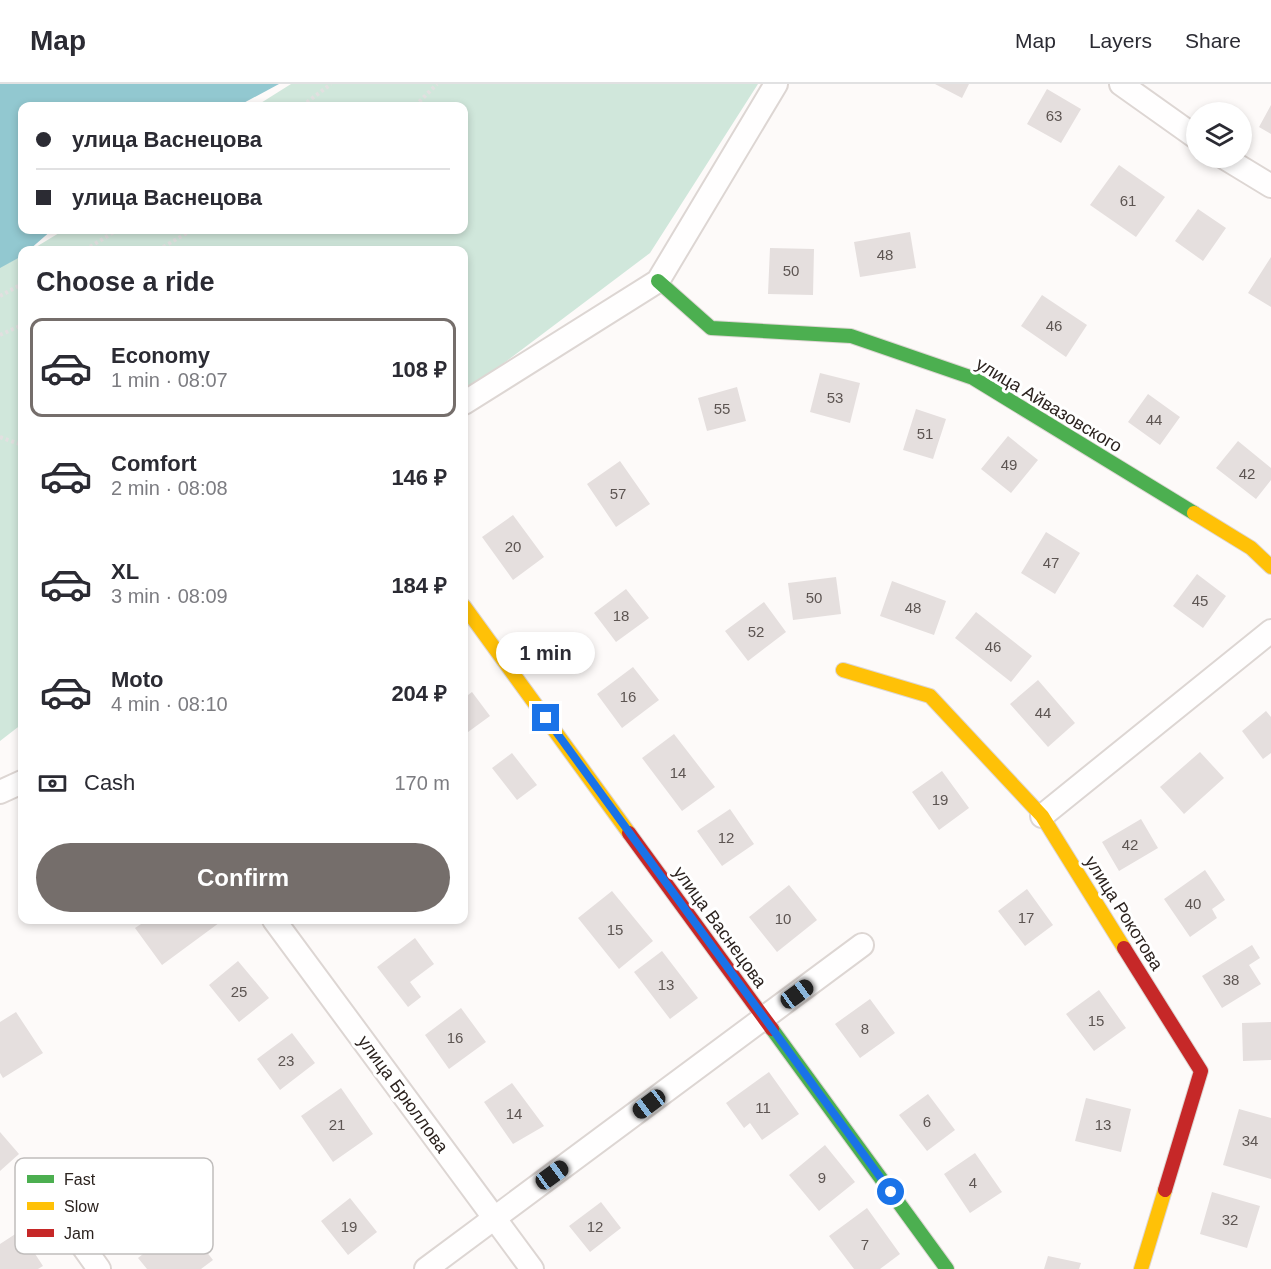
<!DOCTYPE html>
<html lang="en">
<head>
<meta charset="utf-8">
<style>
	:root { --surface:#fff; --page:#f2f2f3; --text:#2b2b33; --muted:#7c7c81; --line:#e1e1e2; --accent:#756e6b }
	body { margin:0; font-family:Helvetica,sans-serif; background:var(--page); color:var(--text); height:100vh; display:flex; flex-direction:column; font-size:22px; white-space:nowrap }
	* { box-sizing:border-box; margin:0 }
	p { font-size:20px; color:var(--muted) }
	.icon { flex:none; width:33px; height:33px; fill:none; stroke:currentColor; stroke-width:2; stroke-linecap:round; stroke-linejoin:round }
	.map { position:relative; flex:1; overflow:hidden }
	.drawer { position:absolute; left:18px; top:162px; width:450px; height:678px; display:flex; flex-direction:column; background:var(--surface); border-radius:12px; box-shadow:0 3px 9px #0003 }
	.drawer>* { flex:none }
	.hud { position:absolute; left:18px; top:18px; width:450px; height:132px; border-radius:12px; box-shadow:0 3px 9px #0003; display:grid; align-content:center; height:132px; padding:0 18px; background:var(--surface) }
	.controls { position:absolute; left:1186px; top:18px; display:grid; gap:12px }
	.controls a { display:grid; place-items:center; width:66px; height:66px; border-radius:50%; background:var(--surface); box-shadow:0 3px 9px #0003; font-size:30px }
	.end { position:absolute; width:27px; height:27px; margin:-14px; border:8px solid #1a73e8; background:#fff; box-shadow:0 0 0 3px #fff }
	.from { border-radius:50% }
	.bubble { position:absolute; height:42px; border-radius:21px; background:var(--surface); box-shadow:0 3px 9px #0003; font-size:20px; font-weight:600; line-height:42px; text-align:center }
	.car { position:absolute; width:18px; height:36px; margin:-18px -9px; border-radius:8px; box-shadow:0 0 4px 2px #0007; background:linear-gradient(#222 24%,#8ab4d8 0 40%,#222 0 76%,#8ab4d8 0 86%,#222 0) }
	.hud b { display:flex; align-items:center; gap:21px; height:57px; font-size:22px }
	.hud b+b { border-top:2px solid var(--line) }
	.hud i { width:15px; height:15px; background:var(--text) }
	ul { padding:0; list-style:none }
	li { display:flex; align-items:center; gap:18px; height:99px; margin:0 12px 9px; padding:0 6px; border:3px solid transparent; border-radius:12px }
	li div { flex:1 }
	li b { display:block; font-size:22px }
	li em { font-style:normal; font-weight:600 }
	li.on { border-color:var(--accent) }
	li>.icon { width:54px; height:54px; stroke-width:1.5 }
	h2 { padding:0 18px; font-size:27px; line-height:72px }
	.pay { display:flex; align-items:center; gap:15px; height:66px; padding:0 18px; font-size:22px }
	.pay p { margin-inline-start:auto }
	.button { display:flex; gap:12px; margin-top:auto; padding:12px 18px }
	.button a { flex:1; height:69px; border-radius:36px; background:var(--accent); color:#fff; font-size:24px; font-weight:600; line-height:69px; text-align:center }
	header { display:flex; align-items:center; gap:36px; box-sizing:border-box; height:84px; padding:0 30px; background:var(--surface); border-bottom:2px solid var(--line) }
	header strong { font-size:28px }
	nav { display:flex; gap:33px; margin-inline-start:auto; font-size:21px }
	.map>svg:first-child { display:block }
	.green { fill:#d0e7db }
	.water { fill:#92c8d0 }
	.building { fill:#e5dfde }
	.lines { fill:none; stroke-linecap:round; stroke-linejoin:round }
	.street-casing { stroke:#ddd6d3; stroke-width:26 }
	.fast-casing { stroke:#ddd6d3; stroke-width:16 }
	.slow-casing { stroke:#ddd6d3; stroke-width:16 }
	.jam-casing { stroke:#ddd6d3; stroke-width:16 }
	.path { stroke:#e2e0e0; stroke-width:4; stroke-dasharray:3 3; stroke-linecap:butt }
	.street { stroke:#fffefe; stroke-width:22 }
	.fast { stroke:#4caf50; stroke-width:14 }
	.slow { stroke:#ffc107; stroke-width:14 }
	.jam { stroke:#c62828; stroke-width:14 }
	.route { stroke:#1a73e8; stroke-width:8 }
	.labels { text-anchor:middle; stroke-width:6; stroke-linejoin:round; paint-order:stroke }
	.number-label { font-size:15px; fill:#5d5552 }
	.street-label { font-size:18px; fill:#2c231f; stroke:#fff }
	.key { fill:#fff; stroke:#c0bdbc; stroke-width:1.5 }
	.key-label { font-size:16px; fill:#2c231f }
</style>
</head>
<body>
<header>
<strong>Map</strong>
<nav><a>Map</a><a>Layers</a><a>Share</a></nav>
</header>
<div class="map">
<svg width="1271" height="1185" viewBox="0 0 1271 1185">
	<rect width="100%" height="100%" fill="#fdfaf9"/>
	<path class="green" d="M291,0H758L650,169L464,309V166H31L64,146H464V22H256Z
		M22,172V640L0,657V183Z"/>
	<path class="water" d="M0,0H279L238,22H22V146H52L29,166H22V172L0,184Z"/>
	<path class="building" d="M935,0H969L962,14Z
		M1047,5L1081,25L1061,59L1027,40Z
		M1271,21V50L1259,43Z
		M1119,81L1165,113L1136,153L1090,121Z
		M1198,125L1226,144L1203,177L1175,157Z
		M910,148L916,184L860,193L854,158Z
		M770,164L814,165L813,211L768,210Z
		M1271,173V223L1248,209Z
		M1042,211L1087,241L1066,273L1021,242Z
		M820,289L860,299L850,339L810,328Z
		M737,303L746,337L707,347L698,314Z
		M1148,310L1180,333L1160,361L1128,338Z
		M916,325L946,335L933,375L903,366Z
		M1008,352L1038,376L1011,409L981,385Z
		M1238,357L1271,384V396L1256,415L1216,384Z
		M620,377L650,420L616,443L587,400Z
		M513,431L544,473L513,496L482,453Z
		M1046,448L1080,469L1055,510L1021,489Z
		M1197,490L1226,512L1203,544L1173,522Z
		M836,493L841,530L793,536L788,499Z
		M892,497L946,517L934,551L880,532Z
		M626,505L649,534L616,558L594,529Z
		M764,518L786,548L748,577L725,547Z
		M976,528L1032,572L1011,598L955,554Z
		M633,583L659,616L622,644L597,610Z
		M1038,596L1075,639L1048,663L1010,620Z
		M472,608L490,632L464,651V614Z
		M1266,627L1271,633V669L1263,675L1242,647Z
		M674,650L715,703L682,727L642,674Z
		M1200,668L1224,694L1184,730L1160,703Z
		M512,669L537,701L517,716L492,684Z
		M942,687L969,724L939,746L912,708Z
		M730,725L754,760L722,782L697,747Z
		M1141,735L1158,764L1119,787L1102,758Z
		M1205,786L1225,816L1212,825L1217,834L1190,853L1164,815Z
		M789,801L817,836L777,868L749,833Z
		M1027,805L1053,841L1025,862L998,827Z
		M612,807L653,857L619,885L578,834Z
		M147,836H223L162,881L135,844Z
		M415,854L434,880L410,898L421,913L408,923L377,883Z
		M1252,861L1260,874L1249,881L1261,900L1222,924L1202,892Z
		M662,867L698,914L670,935L634,888Z
		M238,877L269,914L239,938L209,901Z
		M1099,906L1126,944L1094,967L1066,930Z
		M870,915L895,949L860,974L835,940Z
		M461,924L486,958L449,985L425,951Z
		M16,928L43,969L3,994L0,989V938Z
		M1271,938V976L1243,977L1242,939Z
		M292,949L315,979L280,1006L257,975Z
		M769,988L799,1030L762,1056L750,1039L744,1044L726,1019Z
		M512,999L544,1042L513,1060L484,1018Z
		M341,1004L373,1050L333,1078L301,1032Z
		M928,1010L955,1046L927,1067L899,1031Z
		M1086,1014L1131,1025L1121,1068L1075,1057Z
		M1239,1025L1271,1034V1095L1223,1081Z
		M0,1048L19,1070L0,1087Z
		M825,1061L855,1098L819,1127L789,1091Z
		M975,1069L1002,1108L970,1129L944,1090Z
		M1212,1108L1260,1122L1247,1164L1200,1150Z
		M350,1114L377,1148L348,1171L321,1137Z
		M601,1118L621,1144L590,1168L569,1142Z
		M867,1124L900,1170L880,1185H854L829,1152Z
		M183,1138L213,1176L201,1185H147L138,1174Z
		M20,1147L43,1182L38,1185H0V1160Z
		M1048,1172L1081,1179L1079,1185H1044Z"/>
	<g class="lines">
		<defs>
			<path id="street" d="M1121,0L1197,54
				M1225,74L1271,102
				M464,319L658,197L776,0
				M0,708L22,698
				M1042,732L1271,547
				M274,836L532,1185
				M47,1112L99,1185
				M426,1185L862,861"/>
			<path id="fast" d="M658,197L711,244L851,252L973,294L1194,429
				M772,945L947,1185"/>
			<path id="slow" d="M1194,429L1251,464L1271,483
				M464,522L629,749
				M843,586L930,612L1042,732L1124,864
				M1141,1185L1165,1106"/>
			<path id="jam" d="M629,749L772,945
				M1124,864L1201,987L1165,1106"/>
		</defs>
		<use href="#street" class="street-casing"/>
		<use href="#fast" class="fast-casing"/>
		<use href="#slow" class="slow-casing"/>
		<use href="#jam" class="jam-casing"/>
		<path class="path" d="M302,22L331,0
			M415,22L437,0
			M85,166L117,146
			M158,166L192,146
			M0,212L22,200
			M0,251L22,241
			M0,353L22,361"/>
		<use href="#street" class="street"/>
		<use href="#fast" class="fast"/>
		<use href="#slow" class="slow"/>
		<use href="#jam" class="jam"/>
	</g>
	<g class="lines">
		<path class="route" d="M546,634L891,1108"/>
	</g>
	<g class="labels">
		<g class="number-label">
			<text x="1054" y="37">63</text>
			<text x="1128" y="122">61</text>
			<text x="885" y="176">48</text>
			<text x="791" y="192">50</text>
			<text x="1054" y="247">46</text>
			<text x="835" y="319">53</text>
			<text x="722" y="330">55</text>
			<text x="1154" y="341">44</text>
			<text x="925" y="355">51</text>
			<text x="1009" y="386">49</text>
			<text x="1247" y="395">42</text>
			<text x="618" y="415">57</text>
			<text x="513" y="468">20</text>
			<text x="1051" y="484">47</text>
			<text x="814" y="519">50</text>
			<text x="1200" y="522">45</text>
			<text x="913" y="529">48</text>
			<text x="621" y="537">18</text>
			<text x="756" y="553">52</text>
			<text x="993" y="568">46</text>
			<text x="628" y="618">16</text>
			<text x="1043" y="634">44</text>
			<text x="678" y="694">14</text>
			<text x="940" y="721">19</text>
			<text x="726" y="759">12</text>
			<text x="1130" y="766">42</text>
			<text x="1193" y="825">40</text>
			<text x="1026" y="839">17</text>
			<text x="783" y="840">10</text>
			<text x="615" y="851">15</text>
			<text x="1231" y="901">38</text>
			<text x="666" y="906">13</text>
			<text x="239" y="913">25</text>
			<text x="1096" y="942">15</text>
			<text x="865" y="950">8</text>
			<text x="455" y="959">16</text>
			<text x="286" y="982">23</text>
			<text x="763" y="1029">11</text>
			<text x="514" y="1035">14</text>
			<text x="927" y="1043">6</text>
			<text x="337" y="1046">21</text>
			<text x="1103" y="1046">13</text>
			<text x="1250" y="1062">34</text>
			<text x="822" y="1099">9</text>
			<text x="973" y="1104">4</text>
			<text x="1230" y="1141">32</text>
			<text x="349" y="1148">19</text>
			<text x="595" y="1148">12</text>
			<text x="865" y="1166">7</text>
		</g>
		<g class="street-label">
			<text transform="translate(1049 321) rotate(31)" y="6">улица Айвазовского</text>
			<text transform="translate(1124 829) rotate(58)" y="6">улица Рокотова</text>
			<text transform="translate(720 843) rotate(54)" y="6">улица Васнецова</text>
			<text transform="translate(403 1010) rotate(54)" y="6">улица Брюллова</text>
		</g>
	</g>
	<rect x="15" y="1074" width="198" height="96" rx="9" class="key"/>
	<rect x="27" y="1091" width="27" height="8" fill="#4caf50"/>
	<rect x="27" y="1118" width="27" height="8" fill="#ffc107"/>
	<rect x="27" y="1145" width="27" height="8" fill="#c62828"/>
	<g class="key-label">
		<text x="64" y="1101">Fast</text>
		<text x="64" y="1128">Slow</text>
		<text x="64" y="1155">Jam</text>
	</g>
</svg>
<div class="controls">
<a><svg class="icon" aria-label="layers" viewBox="0 0 24 24"><path d="M12 4l9 5-9 5-9-5zM3 14l9 5 9-5"/></svg></a>
</div>
<i class="end from" style="left:891px;top:1108px"></i>
<i class="end" style="left:546px;top:634px"></i>
<div class="bubble" style="left:496px;top:548px;width:99px">1 min</div>
<i class="car" style="left:797px;top:910px;rotate:54deg"></i>
<i class="car" style="left:649px;top:1020px;rotate:233deg"></i>
<i class="car" style="left:552px;top:1091px;rotate:54deg"></i>
<div class="hud">
<b><i class="from"></i>улица Васнецова</b>
<b><i></i>улица Васнецова</b>
</div>
<section class="drawer">
<h2>Choose a ride</h2>
<ul>
<li class="on"><svg class="icon" aria-label="car" viewBox="0 0 24 24"><path d="M5 17H2v-5l4-1 3-4h7l3 4 3 1v5h-3M9 17h6M6 11h13"/><circle cx="7" cy="17" r="2"/><circle cx="17" cy="17" r="2"/></svg><div><b>Economy</b><p>1 min · 08:07</p></div><em>108 ₽</em></li>
<li><svg class="icon" aria-label="car" viewBox="0 0 24 24"><path d="M5 17H2v-5l4-1 3-4h7l3 4 3 1v5h-3M9 17h6M6 11h13"/><circle cx="7" cy="17" r="2"/><circle cx="17" cy="17" r="2"/></svg><div><b>Comfort</b><p>2 min · 08:08</p></div><em>146 ₽</em></li>
<li><svg class="icon" aria-label="car" viewBox="0 0 24 24"><path d="M5 17H2v-5l4-1 3-4h7l3 4 3 1v5h-3M9 17h6M6 11h13"/><circle cx="7" cy="17" r="2"/><circle cx="17" cy="17" r="2"/></svg><div><b>XL</b><p>3 min · 08:09</p></div><em>184 ₽</em></li>
<li><svg class="icon" aria-label="car" viewBox="0 0 24 24"><path d="M5 17H2v-5l4-1 3-4h7l3 4 3 1v5h-3M9 17h6M6 11h13"/><circle cx="7" cy="17" r="2"/><circle cx="17" cy="17" r="2"/></svg><div><b>Moto</b><p>4 min · 08:10</p></div><em>204 ₽</em></li>
</ul>
<div class="pay"><svg class="icon" aria-label="cash" viewBox="0 0 24 24"><path d="M3 7h18v10H3z"/><circle cx="12" cy="12" r="2"/></svg>Cash<p>170 m</p></div>
<div class="button"><a>Confirm</a></div>
</section>
</div>
</body>
</html>
